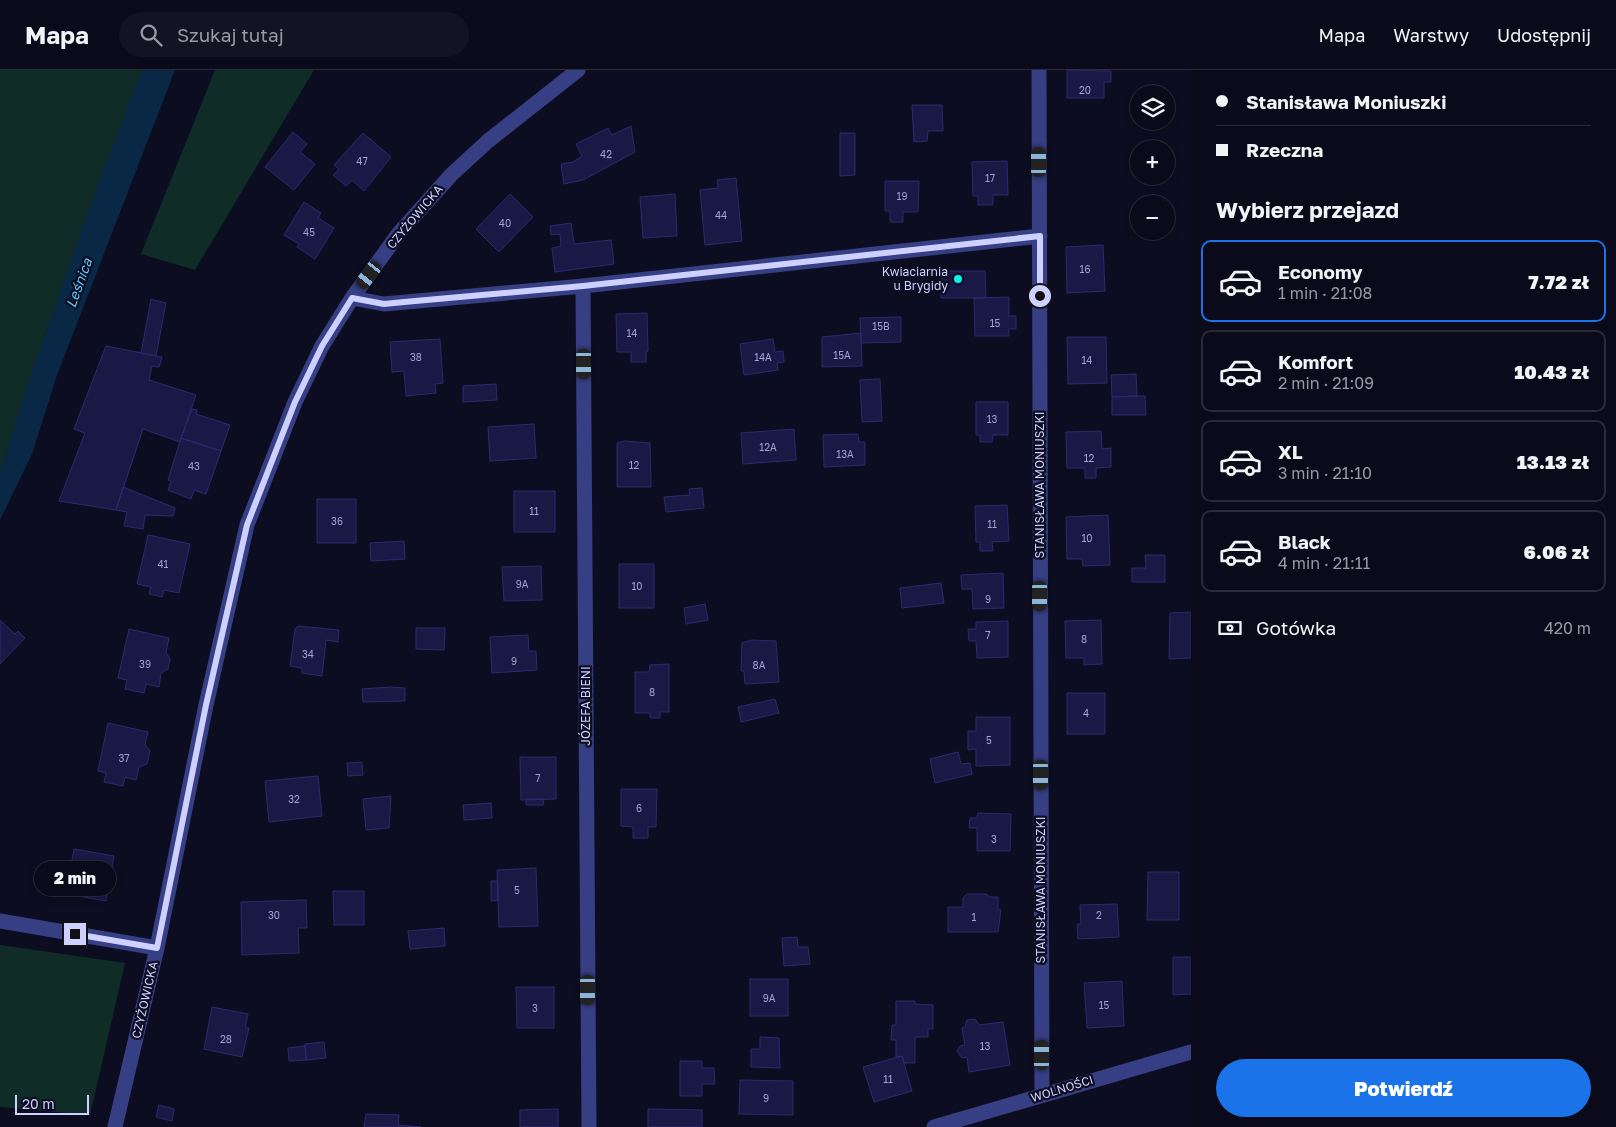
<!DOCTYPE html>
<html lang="pl">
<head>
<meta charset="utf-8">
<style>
	:root { --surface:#0a0a1a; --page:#131323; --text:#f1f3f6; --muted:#999aa2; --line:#2a2b39; --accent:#1a73e8 }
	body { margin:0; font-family:"Golos Text",sans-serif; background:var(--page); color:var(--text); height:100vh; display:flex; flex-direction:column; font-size:19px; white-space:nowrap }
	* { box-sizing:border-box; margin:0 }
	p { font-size:16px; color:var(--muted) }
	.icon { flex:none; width:28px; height:28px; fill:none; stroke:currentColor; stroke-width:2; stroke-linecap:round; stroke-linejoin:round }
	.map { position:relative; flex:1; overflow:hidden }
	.panel { display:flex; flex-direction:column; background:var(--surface); width:425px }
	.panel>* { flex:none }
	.top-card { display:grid; align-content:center; height:110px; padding:0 25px; background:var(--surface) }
	.fabs { position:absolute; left:1130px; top:15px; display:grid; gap:10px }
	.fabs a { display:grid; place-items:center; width:45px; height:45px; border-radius:50%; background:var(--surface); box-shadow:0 2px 8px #0003,0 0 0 1px var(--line); font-size:25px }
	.scale { position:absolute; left:15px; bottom:12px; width:74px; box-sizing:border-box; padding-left:5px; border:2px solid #ced0ff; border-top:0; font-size:14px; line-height:18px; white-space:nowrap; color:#ced0ff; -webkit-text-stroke:4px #0d0d22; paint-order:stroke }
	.end { position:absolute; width:22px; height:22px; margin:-11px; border:6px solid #ced0ff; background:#111; box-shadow:0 0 0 2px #111 }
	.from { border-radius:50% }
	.bubble { position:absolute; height:35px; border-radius:18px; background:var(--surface); box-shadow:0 2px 8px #0003,0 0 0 1px var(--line); font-size:16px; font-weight:800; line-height:35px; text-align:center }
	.car { position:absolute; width:15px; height:30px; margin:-15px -8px; border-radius:6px; box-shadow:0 0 4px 1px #0007; background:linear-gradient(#222 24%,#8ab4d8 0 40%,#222 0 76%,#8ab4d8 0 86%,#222 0) }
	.top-card b { display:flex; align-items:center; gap:18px; height:48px; font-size:19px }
	.top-card b+b { border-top:1px solid var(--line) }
	.top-card i { width:12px; height:12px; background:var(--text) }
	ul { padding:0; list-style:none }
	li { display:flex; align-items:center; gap:15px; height:82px; margin:0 10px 8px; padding:0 15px; border:2px solid var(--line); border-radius:10px }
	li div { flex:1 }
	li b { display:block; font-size:19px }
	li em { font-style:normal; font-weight:800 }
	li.selected { border-color:var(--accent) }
	li>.icon { width:45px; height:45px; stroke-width:1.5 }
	h2 { padding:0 25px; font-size:22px; line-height:60px }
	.pay { display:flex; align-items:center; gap:12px; height:55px; padding:0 25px; font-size:19px }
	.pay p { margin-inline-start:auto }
	.cta { display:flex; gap:10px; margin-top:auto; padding:10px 25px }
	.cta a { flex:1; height:58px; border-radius:30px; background:var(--accent); color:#fff; font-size:20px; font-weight:800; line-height:58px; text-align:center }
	header { display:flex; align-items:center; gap:30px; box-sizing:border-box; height:70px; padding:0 25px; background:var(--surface); border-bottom:1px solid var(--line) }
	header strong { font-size:24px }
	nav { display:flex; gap:28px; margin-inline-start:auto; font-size:18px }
	.search { width:350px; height:45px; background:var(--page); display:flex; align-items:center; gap:12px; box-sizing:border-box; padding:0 18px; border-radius:28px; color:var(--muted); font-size:19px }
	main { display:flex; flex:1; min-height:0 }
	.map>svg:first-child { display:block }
	.green { fill:#0f2c27 }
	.water { fill:#092845 }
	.building { fill:#1a1844; stroke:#2c2971 }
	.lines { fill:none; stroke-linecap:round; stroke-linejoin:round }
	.minor { stroke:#363f83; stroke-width:15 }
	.route { stroke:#ced0ff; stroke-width:6 }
	.poi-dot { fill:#00f9ea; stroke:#0d0d22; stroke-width:2 }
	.labels { text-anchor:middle; stroke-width:4.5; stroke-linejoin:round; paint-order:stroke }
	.number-label { font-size:10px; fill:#a1a2d0 }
	.street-label { font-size:12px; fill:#ced0ff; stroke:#0d0d22 }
	.poi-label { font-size:12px; fill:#ced0ff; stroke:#0d0d22; text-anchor:end }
	.water-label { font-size:14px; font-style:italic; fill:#5ccdff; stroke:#0d0d22 }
</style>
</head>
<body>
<header>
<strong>Mapa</strong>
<div class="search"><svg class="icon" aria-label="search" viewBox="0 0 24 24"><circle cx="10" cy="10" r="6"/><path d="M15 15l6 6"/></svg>Szukaj tutaj</div>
<nav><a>Mapa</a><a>Warstwy</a><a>Udostępnij</a></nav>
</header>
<main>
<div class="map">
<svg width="1191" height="1057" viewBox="0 0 1191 1057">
	<rect width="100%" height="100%" fill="#0d0d22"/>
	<path class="green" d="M0,0H145L45,265L0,404Z
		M215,0H314L195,200L141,184Z
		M0,875L125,893L90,1045L0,1037Z"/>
	<path class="water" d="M142,0H175L57,305L32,384L0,450V404L26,319L96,120Z"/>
	<path class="building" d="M1067,0L1111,1V12H1104V28H1067Z
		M912,35H942L943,61H928L927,71L914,72Z
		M631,56L635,82L583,110L564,114L561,94L573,92L582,86L576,74L608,58L612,65Z
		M293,62L307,74L300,82L315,94L294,120L265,97Z
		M363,63L391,87L364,121L352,110L346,116L333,105L339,99L334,95Z
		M840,63H855V105L840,106Z
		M1007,91L1008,125H993V135H978V126H973L972,92Z
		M736,108L742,171L705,175L700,120L718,118L717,110Z
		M885,111H919L918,142H903V152H890V141H885Z
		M510,124L533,147L499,182L476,159Z
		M675,124L677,166L643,168L640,127Z
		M304,132L321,143L318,148L334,158L315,189L297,177L299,174L284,165Z
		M571,153L574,174L611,170L614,194L555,202L552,178L561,176L560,164L551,165L550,156Z
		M1103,175L1105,221L1067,223L1066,177Z
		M941,201H985L986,228H941Z
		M1009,227V246H1016V259H1009V266H975L974,228Z
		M151,229L166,233L156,286L141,283Z
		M647,243L648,281L646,282V292H631V282H617L616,244Z
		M901,247V272L861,273L860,248Z
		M861,263L862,296L822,297V267Z
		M1067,267H1106L1107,313L1068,314Z
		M440,269L443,313L435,314L436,323L406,326L404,301L392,302L390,272Z
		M773,269L775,282L783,281L784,292L777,293L778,300L744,305L740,274Z
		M106,276L162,287L159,297L152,296L149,310L196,325L180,372L143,359L116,440L59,431L85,363L74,359Z
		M1136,304L1137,326L1112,327L1111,305Z
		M880,309L882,351L862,352L860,310Z
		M496,314L497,330L463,332V316Z
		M1137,326H1145L1146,345H1112V327Z
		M976,332H1008V365H993L992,372H980V365H976Z
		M192,339L197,340L196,344L230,355L221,381L181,368Z
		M534,354L536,388L490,391L488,357Z
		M794,359L796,390L743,394L741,363Z
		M1101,361L1102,379L1111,378V397L1096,398V408H1085V398H1067L1066,362Z
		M858,364L859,372H865V395L824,397L823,365Z
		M181,368L221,381L206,424L194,420L191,429L168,420L171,411L168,410Z
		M625,371L650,373L651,417H617V373Z
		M123,417L175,438L173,446L145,445L143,459L124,456L127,442L116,440Z
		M702,418L704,438L666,442L664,427L690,425L689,419Z
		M514,421H555V462H514Z
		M317,429H356V473H317Z
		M1007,435L1009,471L992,472L993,481H980V472H976L975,436Z
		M1108,445L1110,495L1083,496L1082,489H1067L1066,447Z
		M148,465L190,474L179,523L164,520L162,527L149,524L151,517L137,514Z
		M404,471L405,489L371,491L370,473Z
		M1145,485H1165V512H1132V498H1146Z
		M619,494H654V538H619Z
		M541,496L542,530L504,531L502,497Z
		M1003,503L1004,538L973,539L972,519H962L961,505Z
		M941,513L944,533L902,538L900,518Z
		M705,534L708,550L686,554L684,538Z
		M1191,542V588L1169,589L1170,543Z
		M0,550L15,564L18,561L25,568L0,594Z
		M1101,550L1102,594L1084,595V588H1066L1065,551Z
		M1008,551V587L977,588L976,571H969L968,559H976V552Z
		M298,556L339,560L338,572L326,570L322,606L302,603V598L290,596L295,559Z
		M416,558H445L444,580L416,579Z
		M129,559L169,568L166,582L170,589L168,599L161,603L159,617L146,614L144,623L125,619L127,610L118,608Z
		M528,565L529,581H536L537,600L492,603L490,567Z
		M752,570L776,571L779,612L745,614L744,601H741L742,573Z
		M669,594V642H660V648H650V643H635V602H649L650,595Z
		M390,617L405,618V631L363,632L362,619Z
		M1067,623H1105V664H1067Z
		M775,629L779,643L741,652L738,637Z
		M976,647H1010V695L976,696V679L968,680V661H976Z
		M108,653L148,662L145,675L150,681L147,694L139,697L136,710L125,707L123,716L104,712L106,703L98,701Z
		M958,682L961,694L970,693L972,704L935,713L930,689Z
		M520,687H556V729L521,730Z
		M362,692L363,705L348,706L347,693Z
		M318,706L322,746L269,752L265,711Z
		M621,719H657L656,757H648V768H633V757L621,756Z
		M391,726L389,758L366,760L363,729Z
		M526,729H544L543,735H526Z
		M491,733L492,748L464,750L463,735Z
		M978,743L1011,744L1010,781H977V758H969L970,748H977Z
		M74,779L114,786L106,831L66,824Z
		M536,798L538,856L499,857L497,800Z
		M1148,802H1179V850H1147Z
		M491,811H498V830L491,831Z
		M333,821H364V855H334Z
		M967,824H986L990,827H998V839L1001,840L998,862H948V837H963V828Z
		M306,830L307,858H298L299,883L242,885L241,832Z
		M1117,834L1119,867L1078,869L1077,854H1081L1080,835Z
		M444,858L445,876L410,879L408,861Z
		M797,867L798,877H808L810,894L784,896L782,868Z
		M1173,887H1191V924L1173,925Z
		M750,909H788V946H750Z
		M1122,911L1124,956L1087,958L1084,913Z
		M516,917H554V958H517Z
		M896,931H915V934L933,935V959H928V967H915V993H904L902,986L896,987V970H891L892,955H896Z
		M212,937L248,944L245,958H249L242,987L204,979Z
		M975,949L979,955L1003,952L1010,995L969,1002L967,987L962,988L957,981L960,976L965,975L962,958L965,957L967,950Z
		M760,967L779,968L780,998L751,997V979H760Z
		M324,972L326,988L306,990L305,974Z
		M305,976L306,990L289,991L288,978Z
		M902,986L912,1021L874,1032L863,997Z
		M680,991H702V998H714L715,1014H702V1026H680Z
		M740,1010L793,1011V1045L739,1044Z
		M159,1035L174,1039L172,1051L156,1047Z
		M558,1039V1057H520V1040Z
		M648,1039L702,1040V1057H648Z
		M366,1044L399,1045L398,1055L421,1057H364Z"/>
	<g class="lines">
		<path class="minor" d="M1039,0L1042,1025
			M583,216L589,1057
			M352,228L384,234L583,216L1040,166
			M0,851L157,878
			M115,1057L157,878L206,635L247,455L295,332L322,276L352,228L399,163L452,104L488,71L578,0
			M934,1057L1191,982"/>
	</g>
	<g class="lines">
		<path class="route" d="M75,864L157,878L206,635L247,455L295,332L322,276L352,228L384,234L404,232L583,216L1040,166V226"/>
	</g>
	<circle class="poi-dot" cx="958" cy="209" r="5"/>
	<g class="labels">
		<g class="number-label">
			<text x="1085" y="24">20</text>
			<text x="606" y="88">42</text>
			<text x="362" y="95">47</text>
			<text x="990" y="112">17</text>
			<text x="902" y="130">19</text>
			<text x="721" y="149">44</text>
			<text x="505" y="157">40</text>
			<text x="309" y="166">45</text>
			<text x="1085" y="203">16</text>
			<text x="995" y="257">15</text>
			<text x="881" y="260">15B</text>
			<text x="632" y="267">14</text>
			<text x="842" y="289">15A</text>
			<text x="416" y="291">38</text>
			<text x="763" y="291">14A</text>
			<text x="1087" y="294">14</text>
			<text x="992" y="353">13</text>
			<text x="768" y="381">12A</text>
			<text x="845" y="388">13A</text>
			<text x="1089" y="392">12</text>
			<text x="634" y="399">12</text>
			<text x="194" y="400">43</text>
			<text x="534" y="445">11</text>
			<text x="337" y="455">36</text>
			<text x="992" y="458">11</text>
			<text x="1087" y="472">10</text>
			<text x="163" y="498">41</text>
			<text x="522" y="518">9A</text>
			<text x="637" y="520">10</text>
			<text x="988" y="533">9</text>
			<text x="988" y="569">7</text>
			<text x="1084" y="573">8</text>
			<text x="308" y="588">34</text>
			<text x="514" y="595">9</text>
			<text x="145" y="598">39</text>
			<text x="759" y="599">8A</text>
			<text x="652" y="626">8</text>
			<text x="1086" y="647">4</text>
			<text x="989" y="674">5</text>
			<text x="124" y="692">37</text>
			<text x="538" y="712">7</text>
			<text x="294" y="733">32</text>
			<text x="639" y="742">6</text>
			<text x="994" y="773">3</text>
			<text x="517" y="824">5</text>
			<text x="274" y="849">30</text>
			<text x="1099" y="849">2</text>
			<text x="974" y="851">1</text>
			<text x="769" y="932">9A</text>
			<text x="1104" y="939">15</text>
			<text x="535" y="942">3</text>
			<text x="226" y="973">28</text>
			<text x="985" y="980">13</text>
			<text x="888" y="1013">11</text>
			<text x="766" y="1032">9</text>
		</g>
		<g class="street-label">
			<text transform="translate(415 147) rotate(-50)" y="4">CZYŻOWICKA</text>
			<text transform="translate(1040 415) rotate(-90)" y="4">STANISŁAWA MONIUSZKI</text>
			<text transform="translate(586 636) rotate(-90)" y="4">JÓZEFA BIENI</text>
			<text transform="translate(1041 820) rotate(-90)" y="4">STANISŁAWA MONIUSZKI</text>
			<text transform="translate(145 930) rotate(-77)" y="4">CZYŻOWICKA</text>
			<text transform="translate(1062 1019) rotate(-17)" y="4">WOLNOŚCI</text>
		</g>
		<g class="poi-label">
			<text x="948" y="206">Kwiaciarnia<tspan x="948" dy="14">u Brygidy</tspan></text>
		</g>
		<g class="water-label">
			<text transform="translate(79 213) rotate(-70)" y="5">Leśnica</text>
		</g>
	</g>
</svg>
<div class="fabs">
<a><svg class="icon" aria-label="layers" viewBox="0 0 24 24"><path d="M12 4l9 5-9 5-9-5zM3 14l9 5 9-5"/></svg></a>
<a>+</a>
<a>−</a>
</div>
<div class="scale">20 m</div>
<i class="end from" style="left:1040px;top:226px"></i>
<i class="end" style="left:75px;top:864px"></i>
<div class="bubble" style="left:34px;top:791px;width:82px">2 min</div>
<i class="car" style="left:1039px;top:92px;rotate:0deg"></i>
<i class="car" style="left:369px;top:205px;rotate:217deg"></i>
<i class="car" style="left:584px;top:294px;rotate:180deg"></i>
<i class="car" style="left:1040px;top:526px;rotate:180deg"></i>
<i class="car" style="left:1041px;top:705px;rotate:180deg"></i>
<i class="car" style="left:588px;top:920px;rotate:180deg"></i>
<i class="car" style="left:1042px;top:985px;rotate:0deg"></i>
</div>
<section class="panel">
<div class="top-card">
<b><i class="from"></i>Stanisława Moniuszki</b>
<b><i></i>Rzeczna</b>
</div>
<h2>Wybierz przejazd</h2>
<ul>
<li class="selected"><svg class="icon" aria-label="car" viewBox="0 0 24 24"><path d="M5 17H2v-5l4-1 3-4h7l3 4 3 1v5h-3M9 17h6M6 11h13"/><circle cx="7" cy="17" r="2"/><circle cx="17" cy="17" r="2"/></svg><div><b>Economy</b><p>1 min · 21:08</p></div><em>7.72 zł</em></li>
<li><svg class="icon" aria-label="car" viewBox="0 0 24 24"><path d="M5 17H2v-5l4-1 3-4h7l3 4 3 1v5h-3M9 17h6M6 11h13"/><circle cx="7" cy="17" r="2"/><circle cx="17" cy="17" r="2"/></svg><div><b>Komfort</b><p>2 min · 21:09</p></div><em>10.43 zł</em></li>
<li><svg class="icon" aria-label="car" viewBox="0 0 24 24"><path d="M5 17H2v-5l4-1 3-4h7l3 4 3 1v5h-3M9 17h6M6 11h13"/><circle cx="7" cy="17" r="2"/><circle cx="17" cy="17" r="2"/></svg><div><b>XL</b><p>3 min · 21:10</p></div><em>13.13 zł</em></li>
<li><svg class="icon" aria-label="car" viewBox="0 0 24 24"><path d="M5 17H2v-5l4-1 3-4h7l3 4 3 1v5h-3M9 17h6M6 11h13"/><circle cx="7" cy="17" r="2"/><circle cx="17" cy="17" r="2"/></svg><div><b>Black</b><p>4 min · 21:11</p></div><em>6.06 zł</em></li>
</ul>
<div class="pay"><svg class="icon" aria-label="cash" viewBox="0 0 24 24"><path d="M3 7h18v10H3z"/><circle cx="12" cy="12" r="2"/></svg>Gotówka<p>420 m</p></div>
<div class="cta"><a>Potwierdź</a></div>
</section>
</main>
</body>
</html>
